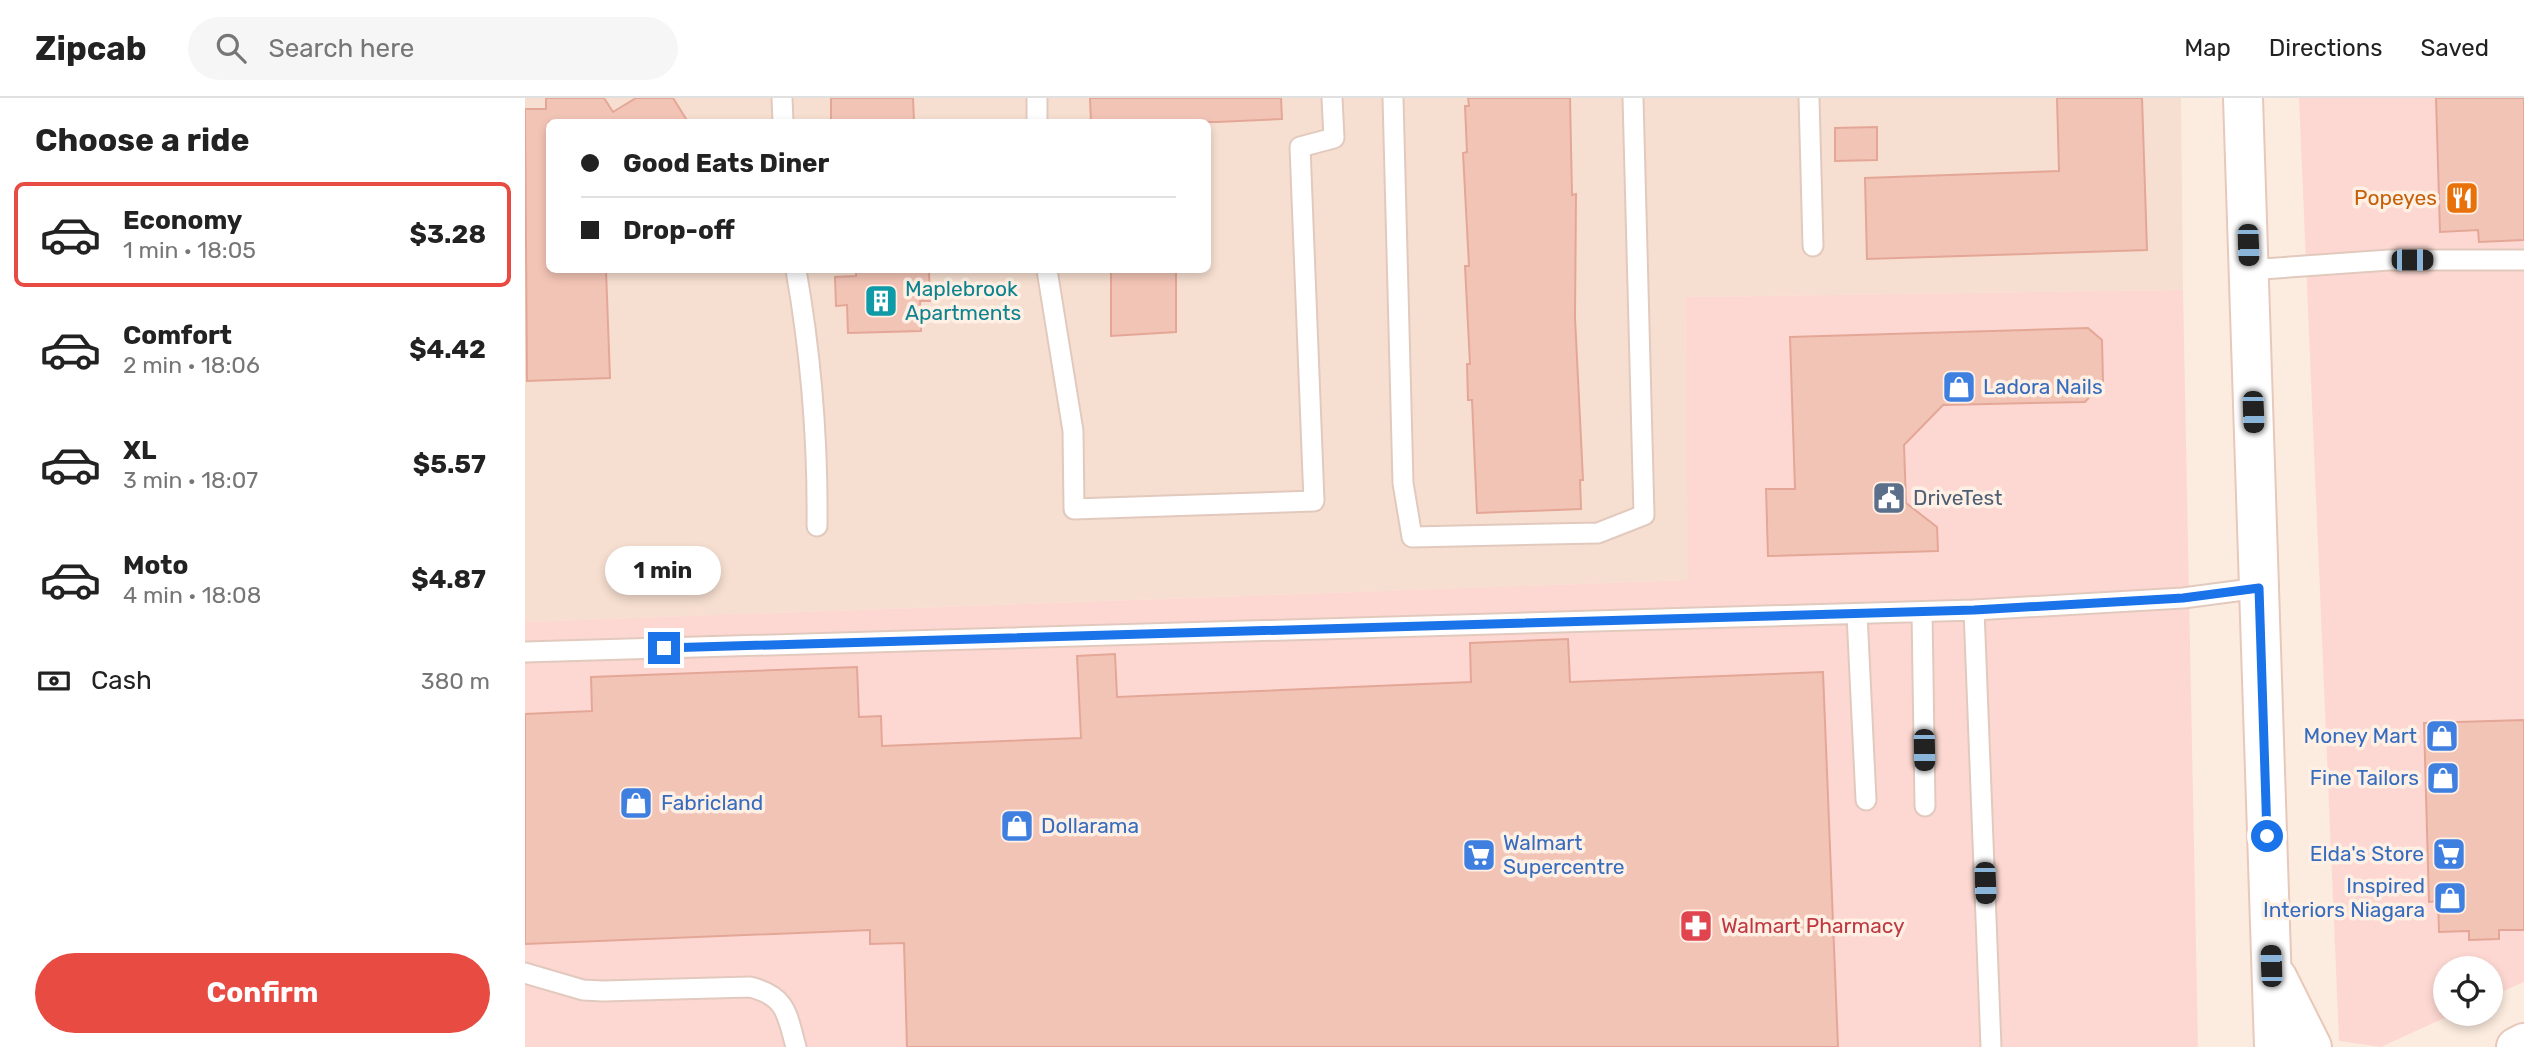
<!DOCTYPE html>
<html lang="en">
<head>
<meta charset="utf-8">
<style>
	:root { --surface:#fff; --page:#f6f6f6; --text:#222; --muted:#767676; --line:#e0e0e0; --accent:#e84b42 }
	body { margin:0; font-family:Rubik,sans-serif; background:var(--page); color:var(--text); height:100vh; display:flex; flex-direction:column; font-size:26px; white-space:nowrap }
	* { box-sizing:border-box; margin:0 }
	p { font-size:23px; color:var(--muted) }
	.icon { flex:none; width:38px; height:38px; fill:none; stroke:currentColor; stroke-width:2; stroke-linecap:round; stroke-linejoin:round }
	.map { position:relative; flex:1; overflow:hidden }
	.sheet { display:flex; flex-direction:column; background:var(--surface); width:525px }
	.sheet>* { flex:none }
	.top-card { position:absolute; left:21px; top:21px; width:665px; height:154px; border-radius:10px; box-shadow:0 4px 10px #0003; display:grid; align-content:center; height:154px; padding:0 35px; background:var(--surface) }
	.fabs { position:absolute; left:1908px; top:858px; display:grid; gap:14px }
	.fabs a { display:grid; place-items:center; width:70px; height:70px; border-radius:50%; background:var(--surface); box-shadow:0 4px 10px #0003; font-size:35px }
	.end { position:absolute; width:32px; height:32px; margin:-16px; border:9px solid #1a73e8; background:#fff; box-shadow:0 0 0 4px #fff }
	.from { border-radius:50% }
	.bubble { position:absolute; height:49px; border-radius:24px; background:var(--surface); box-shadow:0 4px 10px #0003; font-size:23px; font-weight:700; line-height:49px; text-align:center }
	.car { position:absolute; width:21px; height:42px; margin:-21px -10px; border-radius:9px; box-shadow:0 0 5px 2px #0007; background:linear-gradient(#222 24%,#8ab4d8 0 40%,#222 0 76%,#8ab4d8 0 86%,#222 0) }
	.top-card b { display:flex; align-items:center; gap:24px; height:66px; font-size:26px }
	.top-card b+b { border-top:2px solid var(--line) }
	.top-card i { width:18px; height:18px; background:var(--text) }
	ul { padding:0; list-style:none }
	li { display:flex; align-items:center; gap:21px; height:105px; margin:0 14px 10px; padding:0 21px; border:4px solid transparent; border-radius:10px }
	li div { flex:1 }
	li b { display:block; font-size:26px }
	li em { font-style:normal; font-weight:700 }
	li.on { border-color:var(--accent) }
	li>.icon { width:63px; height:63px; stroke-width:1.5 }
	h2 { padding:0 35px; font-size:32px; line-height:84px }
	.pay { display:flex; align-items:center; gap:18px; height:77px; padding:0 35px; font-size:26px }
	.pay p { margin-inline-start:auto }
	.primary-button { display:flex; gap:14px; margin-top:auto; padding:14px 35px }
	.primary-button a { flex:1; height:80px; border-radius:42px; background:var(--accent); color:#fff; font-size:28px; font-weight:700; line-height:80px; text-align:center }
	header { display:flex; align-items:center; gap:42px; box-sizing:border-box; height:98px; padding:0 35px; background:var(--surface); border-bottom:2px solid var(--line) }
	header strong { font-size:33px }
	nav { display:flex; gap:38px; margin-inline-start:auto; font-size:24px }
	.search { width:490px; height:63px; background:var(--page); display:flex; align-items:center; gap:18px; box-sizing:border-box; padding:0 24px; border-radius:38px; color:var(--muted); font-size:26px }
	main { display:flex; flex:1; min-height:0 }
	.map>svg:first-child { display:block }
	.residential { fill:#f6dfd0; fill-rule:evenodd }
	.commercial { fill:#fdd8d2 }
	.building { fill:#f2c4b6; stroke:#e4a797; stroke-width:2 }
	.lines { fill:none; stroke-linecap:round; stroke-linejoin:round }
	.lane-casing { stroke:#e2c9be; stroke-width:23 }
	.secondary-casing { stroke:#e7c8bb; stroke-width:42 }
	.lane { stroke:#fff; stroke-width:19 }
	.secondary { stroke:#fff; stroke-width:38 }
	.route { stroke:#1a73e8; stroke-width:9 }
	.labels { text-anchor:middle; stroke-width:7; stroke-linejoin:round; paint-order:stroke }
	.food-label { font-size:21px; fill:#c56008; stroke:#fff0e5; text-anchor:end }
	.culture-label { font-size:21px; fill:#0d838f; stroke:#fff0e5; text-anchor:start }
	.shop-label { font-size:21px; fill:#366cbe; stroke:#fff0e5; text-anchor:start }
	.service-label { font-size:21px; fill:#4e5e75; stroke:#fff0e5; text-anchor:start }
	.health-label { font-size:21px; fill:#be3a42; stroke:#fff0e5; text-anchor:start }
</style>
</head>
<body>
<header>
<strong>Zipcab</strong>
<div class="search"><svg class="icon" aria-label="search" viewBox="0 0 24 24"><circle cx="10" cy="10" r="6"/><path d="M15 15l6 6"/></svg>Search here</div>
<nav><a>Map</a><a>Directions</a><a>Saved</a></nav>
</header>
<main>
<section class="sheet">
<h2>Choose a ride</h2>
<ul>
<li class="on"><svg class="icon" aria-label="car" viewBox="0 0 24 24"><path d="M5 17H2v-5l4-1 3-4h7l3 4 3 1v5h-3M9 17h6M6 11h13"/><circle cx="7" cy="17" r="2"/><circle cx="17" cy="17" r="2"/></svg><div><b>Economy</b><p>1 min · 18:05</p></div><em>$3.28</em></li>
<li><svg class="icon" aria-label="car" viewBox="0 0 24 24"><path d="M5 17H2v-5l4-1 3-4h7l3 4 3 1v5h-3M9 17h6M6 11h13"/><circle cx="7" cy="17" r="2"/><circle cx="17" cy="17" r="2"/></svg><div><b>Comfort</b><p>2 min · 18:06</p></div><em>$4.42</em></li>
<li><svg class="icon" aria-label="car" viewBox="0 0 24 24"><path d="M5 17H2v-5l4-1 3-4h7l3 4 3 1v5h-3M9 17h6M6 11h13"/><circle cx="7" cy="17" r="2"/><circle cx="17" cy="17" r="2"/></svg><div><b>XL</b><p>3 min · 18:07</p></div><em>$5.57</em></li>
<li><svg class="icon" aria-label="car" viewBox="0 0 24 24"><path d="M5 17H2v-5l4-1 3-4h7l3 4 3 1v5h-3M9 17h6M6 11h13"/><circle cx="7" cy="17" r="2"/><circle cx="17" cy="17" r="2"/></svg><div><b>Moto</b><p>4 min · 18:08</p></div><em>$4.87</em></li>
</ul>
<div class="pay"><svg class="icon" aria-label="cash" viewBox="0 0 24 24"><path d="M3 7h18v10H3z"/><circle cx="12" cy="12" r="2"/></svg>Cash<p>380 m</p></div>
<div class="primary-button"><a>Confirm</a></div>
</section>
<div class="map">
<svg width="1999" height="949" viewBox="0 0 1999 949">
	<rect width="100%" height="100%" fill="#fcecdf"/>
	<path class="residential" d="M0,0H1656L1658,192L1160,199L1164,482L0,524ZM24,24H682V172H24Z"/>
	<path class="commercial" d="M1774,0H1999V884L1965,899V870H1920V915H1930L1856,949L1814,943Z
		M1658,192L1673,949H0V524L1163,482L1160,199Z"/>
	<path class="building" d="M21,0H79L88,14L111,0H148L163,24H24V172H81L85,280L2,283L0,11H21Z
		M306,0H388L389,24H306Z
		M565,0H756L757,21L692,24H566Z
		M943,0H1045L1047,97L1051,96L1050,220L1058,382H1055L1056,411L952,415L947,302H943L942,266H945L940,168H944L938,55L942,54L940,8H944Z
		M1532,0H1617L1622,152L1342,161L1340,80L1534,73Z
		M1911,0H1999V142L1954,144L1953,132L1915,134Z
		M1352,29V62L1310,63V30Z
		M331,172L404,174L405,203H395L396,233L323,235L322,207L311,208L310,179L331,178Z
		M586,172H651V234L586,238Z
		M1563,230L1577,242L1578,284L1560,304L1418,307L1379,347L1381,405L1412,429L1413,453L1243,458L1241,391H1270L1265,239Z
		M1043,541L1045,584L1298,574L1313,949H382L379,845L345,846V832L0,846V616L67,613L66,579L332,569L334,619L356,618L357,648L556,640L552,558L590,556L592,599L946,584L945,545Z
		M1999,622V832H1974V841L1944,842V833L1914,834L1913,803L1904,804L1899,625Z"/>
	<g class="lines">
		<defs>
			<path id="lane" d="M257,0L258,24
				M512,0V24
				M868,0L878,385L887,439L1073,435L1119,417L1108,0
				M1284,0L1288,148
				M271,172C286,257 293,341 292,428
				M522,172L548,333L549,411L789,403L775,49L809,40L807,0
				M1723,172L1864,162H1999
				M1397,514L1400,708
				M1332,516L1341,702
				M0,554L1449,512
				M0,875L58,892L78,893L225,889C262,898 262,917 271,949
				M1466,949L1449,512L1658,500L1734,490"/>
			<path id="secondary" d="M1718,0L1749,949
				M1752,879L1787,949
				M1991,949L1999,945"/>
		</defs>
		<use href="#lane" class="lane-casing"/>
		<use href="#secondary" class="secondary-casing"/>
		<use href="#lane" class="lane"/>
		<use href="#secondary" class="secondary"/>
	</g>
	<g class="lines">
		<path class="route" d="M139,550L1449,512L1658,500L1734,490L1742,738"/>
	</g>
	<defs>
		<symbol id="restaurant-square" viewBox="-11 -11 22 22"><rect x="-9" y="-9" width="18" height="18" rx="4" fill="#e8710a" stroke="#fff0e5"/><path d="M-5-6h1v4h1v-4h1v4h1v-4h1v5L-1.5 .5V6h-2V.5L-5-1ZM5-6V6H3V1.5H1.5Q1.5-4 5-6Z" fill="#fff"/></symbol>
		<symbol id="building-square" viewBox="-11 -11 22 22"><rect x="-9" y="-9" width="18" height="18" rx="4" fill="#0f9aa8" stroke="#fff0e5"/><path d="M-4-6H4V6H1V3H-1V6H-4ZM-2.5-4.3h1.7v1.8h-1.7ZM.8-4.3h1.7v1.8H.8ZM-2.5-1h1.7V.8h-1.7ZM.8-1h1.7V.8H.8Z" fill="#fff"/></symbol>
		<symbol id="shop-square" viewBox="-11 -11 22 22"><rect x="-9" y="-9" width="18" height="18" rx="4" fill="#3f7fe0" stroke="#fff0e5"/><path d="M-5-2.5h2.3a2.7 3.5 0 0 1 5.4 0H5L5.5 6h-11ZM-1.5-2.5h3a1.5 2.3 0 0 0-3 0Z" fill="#fff"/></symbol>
		<symbol id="civic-square" viewBox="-11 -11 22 22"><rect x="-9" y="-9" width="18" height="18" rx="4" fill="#5c6f8a" stroke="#fff0e5"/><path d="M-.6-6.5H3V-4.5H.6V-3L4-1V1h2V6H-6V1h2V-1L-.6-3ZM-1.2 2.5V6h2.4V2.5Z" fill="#fff"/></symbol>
		<symbol id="supermarket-square" viewBox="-11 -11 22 22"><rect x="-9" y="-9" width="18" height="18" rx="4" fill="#3f7fe0" stroke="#fff0e5"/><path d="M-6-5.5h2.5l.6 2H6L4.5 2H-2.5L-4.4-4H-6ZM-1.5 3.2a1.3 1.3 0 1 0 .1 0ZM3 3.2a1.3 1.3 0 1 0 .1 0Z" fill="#fff"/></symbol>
		<symbol id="pharmacy-square" viewBox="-11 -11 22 22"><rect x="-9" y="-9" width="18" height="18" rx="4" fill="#e0444e" stroke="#fff0e5"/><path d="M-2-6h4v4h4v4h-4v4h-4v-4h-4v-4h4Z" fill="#fff"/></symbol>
	</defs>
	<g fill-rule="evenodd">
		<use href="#restaurant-square" x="1918" y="81" width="38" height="38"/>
		<use href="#building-square" x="337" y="184" width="38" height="38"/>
		<use href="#shop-square" x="1415" y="270" width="38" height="38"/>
		<use href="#civic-square" x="1345" y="381" width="38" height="38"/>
		<use href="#shop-square" x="1898" y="619" width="38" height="38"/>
		<use href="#shop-square" x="1899" y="661" width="38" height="38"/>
		<use href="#shop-square" x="92" y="686" width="38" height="38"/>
		<use href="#shop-square" x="473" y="709" width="38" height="38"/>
		<use href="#supermarket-square" x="1905" y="737" width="38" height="38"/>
		<use href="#supermarket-square" x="935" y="738" width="38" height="38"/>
		<use href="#shop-square" x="1906" y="781" width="38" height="38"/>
		<use href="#pharmacy-square" x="1152" y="809" width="38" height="38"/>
	</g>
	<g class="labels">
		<g class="food-label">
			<text x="1912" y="107">Popeyes</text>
		</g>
		<g class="culture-label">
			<text x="380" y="198">Maplebrook<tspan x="380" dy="24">Apartments</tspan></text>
		</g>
		<g class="shop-label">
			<text x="1458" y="296">Ladora Nails</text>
			<text x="1892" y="645" text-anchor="end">Money Mart</text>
			<text x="1894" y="687" text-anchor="end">Fine Tailors</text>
			<text x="136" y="712">Fabricland</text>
			<text x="516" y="735">Dollarama</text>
			<text x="978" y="752">Walmart<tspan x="978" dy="24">Supercentre</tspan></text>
			<text x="1899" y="763" text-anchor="end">Elda's Store</text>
			<text x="1900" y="795" text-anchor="end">Inspired<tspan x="1900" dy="24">Interiors Niagara</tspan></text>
		</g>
		<g class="service-label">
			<text x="1388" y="407">DriveTest</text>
		</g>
		<g class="health-label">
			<text x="1196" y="835">Walmart Pharmacy</text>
		</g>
	</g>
</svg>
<div class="fabs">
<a><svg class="icon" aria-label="locate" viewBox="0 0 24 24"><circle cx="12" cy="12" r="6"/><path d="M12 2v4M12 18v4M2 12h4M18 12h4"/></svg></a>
</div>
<i class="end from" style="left:1742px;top:738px"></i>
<i class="end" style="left:139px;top:550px"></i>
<div class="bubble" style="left:80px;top:448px;width:116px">1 min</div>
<i class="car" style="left:1723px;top:147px;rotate:178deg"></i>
<i class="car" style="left:1887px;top:162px;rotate:90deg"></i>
<i class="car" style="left:1728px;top:314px;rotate:178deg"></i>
<i class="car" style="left:1399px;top:652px;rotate:179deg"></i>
<i class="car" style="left:1460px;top:785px;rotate:178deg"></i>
<i class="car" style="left:1746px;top:868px;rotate:358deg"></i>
<div class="top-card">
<b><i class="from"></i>Good Eats Diner</b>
<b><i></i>Drop-off</b>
</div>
</div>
</main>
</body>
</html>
